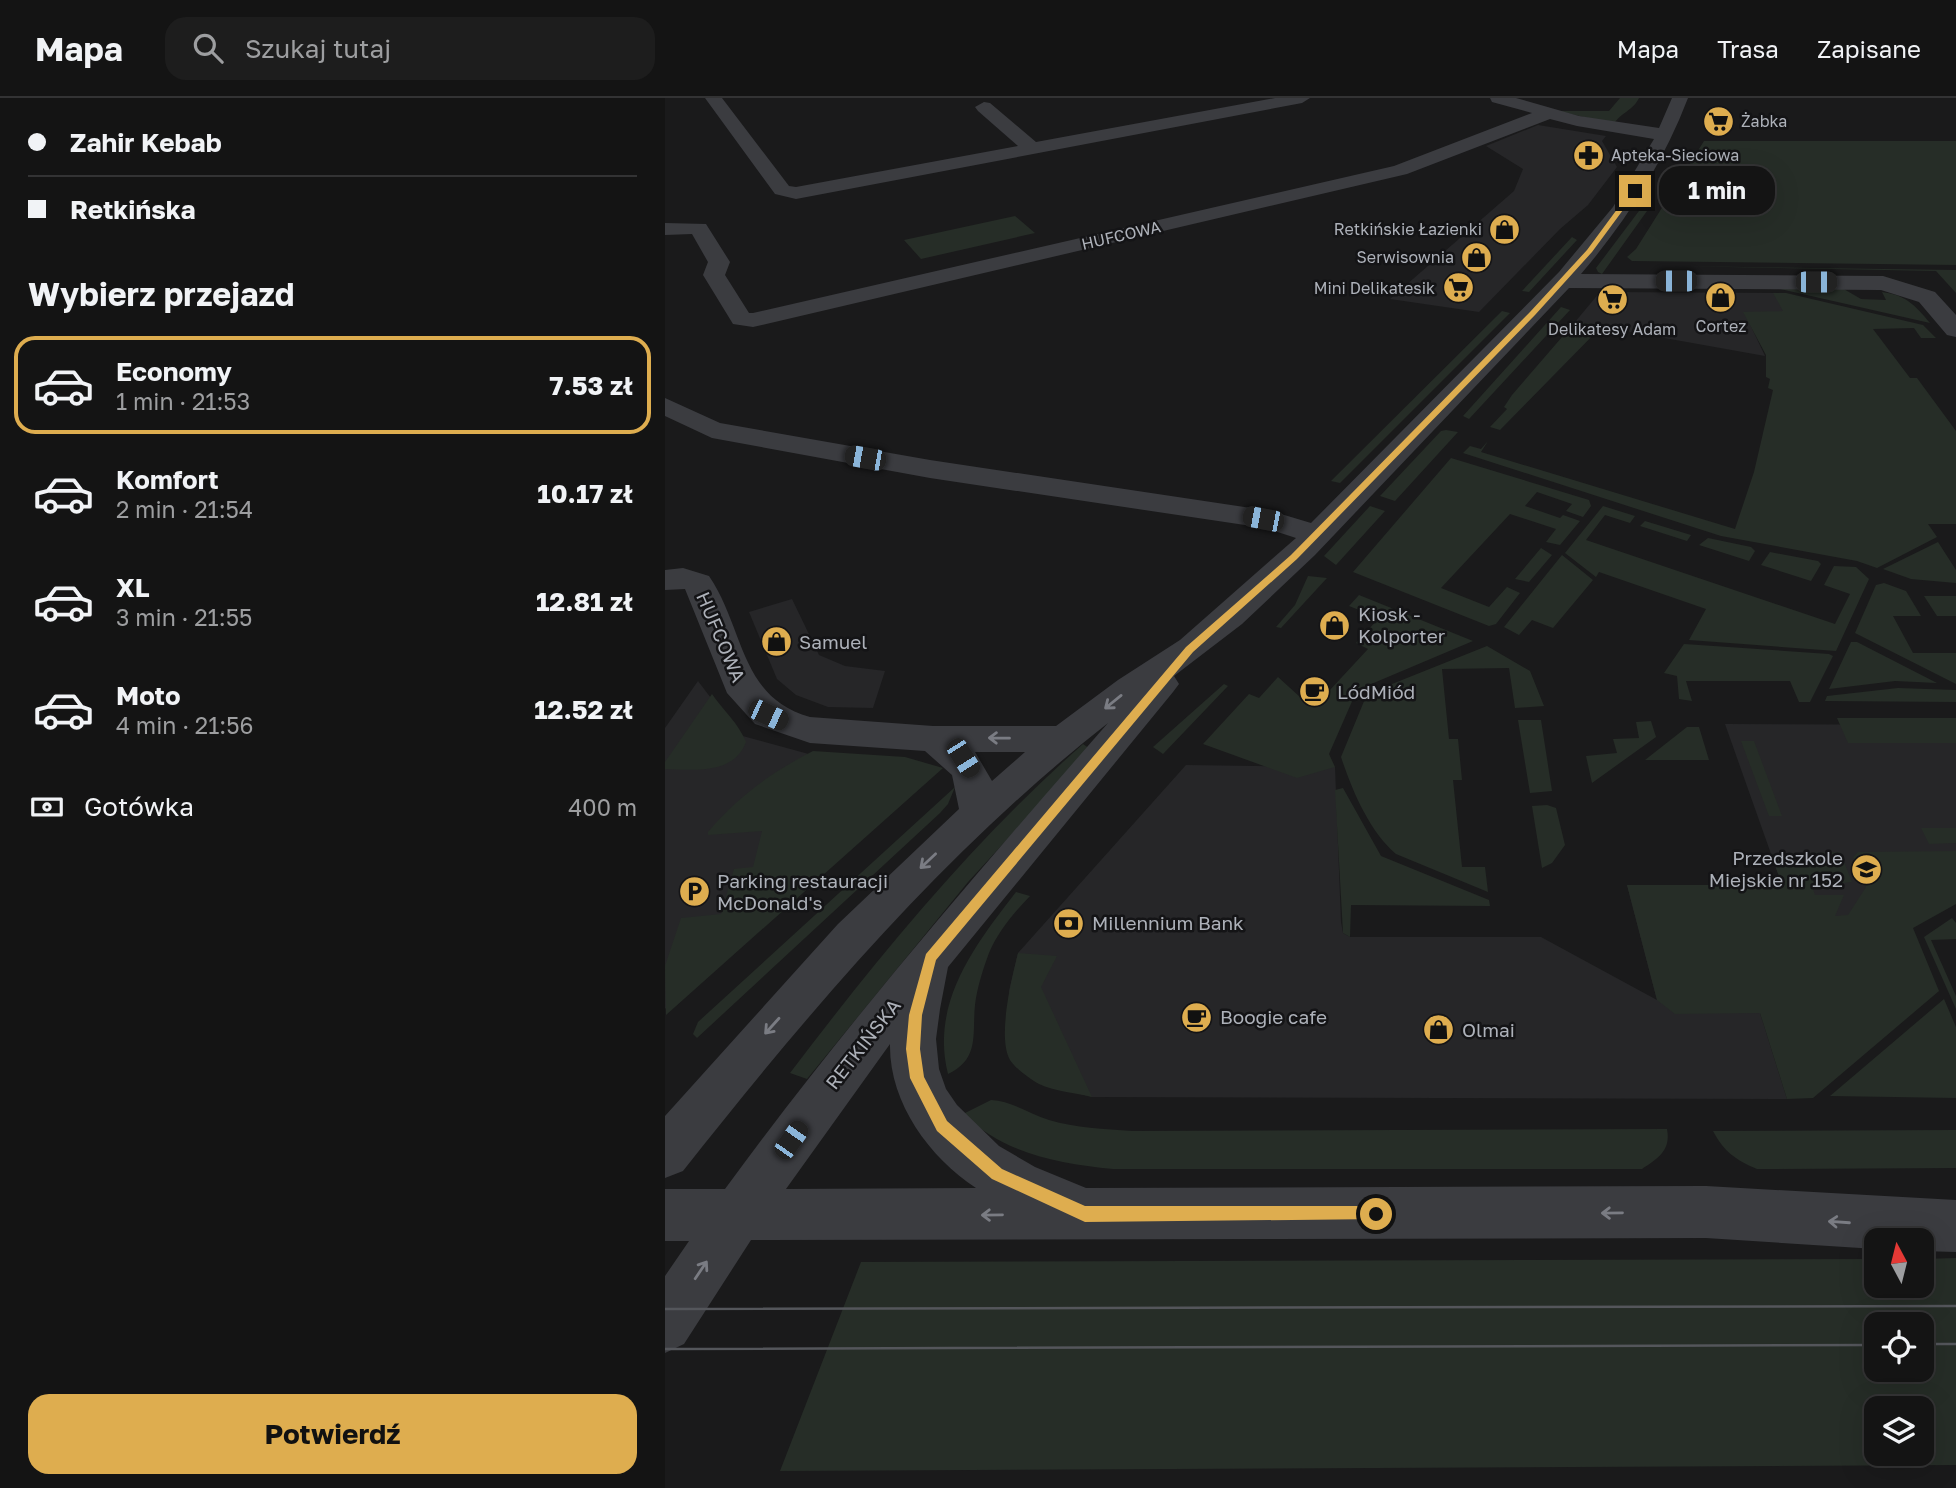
<!DOCTYPE html>
<html lang="pl">
<head>
<meta charset="utf-8">
<style>
	:root { --surface:#141414; --page:#1d1d1d; --text:#f1f3f6; --muted:#9d9ea0; --line:#333334; --accent:#dead4f }
	body { margin:0; font-family:"Golos Text",sans-serif; background:var(--page); color:var(--text); height:100vh; display:flex; flex-direction:column; font-size:26px; white-space:nowrap }
	* { box-sizing:border-box; margin:0 }
	p { font-size:23px; color:var(--muted) }
	.icon { flex:none; width:38px; height:38px; fill:none; stroke:currentColor; stroke-width:2; stroke-linecap:round; stroke-linejoin:round }
	.map { position:relative; flex:1; overflow:hidden }
	.details { display:flex; flex-direction:column; background:var(--surface); width:665px }
	.details>* { flex:none }
	.hud { display:grid; align-content:center; height:154px; padding:0 28px; background:var(--surface) }
	.needle { width:46px; rotate:353deg }
	.buttons { position:absolute; left:1199px; top:1130px; display:grid; gap:14px }
	.buttons a { display:grid; place-items:center; width:70px; height:70px; border-radius:14px; background:var(--surface); box-shadow:0 7px 28px #0002,0 0 0 2px var(--line); font-size:35px }
	.end { position:absolute; width:32px; height:32px; margin:-16px; border:9px solid #dead4f; background:#111; box-shadow:0 0 0 4px #111 }
	.from { border-radius:50% }
	.bubble { position:absolute; height:49px; border-radius:21px; background:var(--surface); box-shadow:0 7px 28px #0002,0 0 0 2px var(--line); font-size:23px; font-weight:700; line-height:49px; text-align:center }
	.car { position:absolute; width:21px; height:42px; margin:-21px -10px; border-radius:9px; box-shadow:0 0 5px 2px #0007; background:linear-gradient(#222 24%,#8ab4d8 0 40%,#222 0 76%,#8ab4d8 0 86%,#222 0) }
	.hud b { display:flex; align-items:center; gap:24px; height:66px; font-size:26px }
	.hud b+b { border-top:2px solid var(--line) }
	.hud i { width:18px; height:18px; background:var(--text) }
	ul { padding:0; list-style:none }
	li { display:flex; align-items:center; gap:21px; height:98px; margin:0 14px 10px; padding:0 14px; border:4px solid transparent; border-radius:21px }
	li div { flex:1 }
	li b { display:block; font-size:26px }
	li em { font-style:normal; font-weight:700 }
	li.selected { border-color:var(--accent) }
	li>.icon { width:63px; height:63px; stroke-width:1.5 }
	h2 { padding:0 28px; font-size:32px; line-height:84px }
	.pay { display:flex; align-items:center; gap:18px; height:77px; padding:0 28px; font-size:26px }
	.pay p { margin-inline-start:auto }
	.cta { display:flex; gap:14px; margin-top:auto; padding:14px 28px }
	.cta a { flex:1; height:80px; border-radius:21px; background:var(--accent); color:#111; font-size:28px; font-weight:700; line-height:80px; text-align:center }
	header { display:flex; align-items:center; gap:42px; box-sizing:border-box; height:98px; padding:0 35px; background:var(--surface); border-bottom:2px solid var(--line) }
	header strong { font-size:33px }
	nav { display:flex; gap:38px; margin-inline-start:auto; font-size:24px }
	.search { width:490px; height:63px; background:var(--page); display:flex; align-items:center; gap:18px; box-sizing:border-box; padding:0 24px; border-radius:21px; color:var(--muted); font-size:26px }
	main { display:flex; flex:1; min-height:0 }
	.map>svg:first-child { display:block }
	.built { fill:#262628 }
	.green { fill:#262d27; fill-rule:evenodd }
	.lines { fill:none; stroke-linecap:round; stroke-linejoin:round }
	.minor { fill:#3b3c40; fill-rule:evenodd }
	.tram { stroke:#54565b; stroke-width:2.5 }
	.oneway { stroke:#7a7c83 }
	.route { fill:#dead4f }
	.labels { text-anchor:middle; stroke-width:5; stroke-linejoin:round; paint-order:stroke }
	.far-poi-label { font-size:16px; fill:#adb1b9; stroke:#141416; text-anchor:end }
	.far-street-label { font-size:16px; fill:#adb1b9; stroke:#141416 }
	.poi-label { font-size:19px; fill:#adb1b9; stroke:#141416; text-anchor:start }
	.street-label { font-size:19px; fill:#adb1b9; stroke:#141416 }
</style>
</head>
<body>
<header>
<strong>Mapa</strong>
<div class="search"><svg class="icon" aria-label="search" viewBox="0 0 24 24"><circle cx="10" cy="10" r="6"/><path d="M15 15l6 6"/></svg>Szukaj tutaj</div>
<nav><a>Mapa</a><a>Trasa</a><a>Zapisane</a></nav>
</header>
<main>
<section class="details">
<div class="hud">
<b><i class="from"></i>Zahir Kebab</b>
<b><i></i>Retkińska</b>
</div>
<h2>Wybierz przejazd</h2>
<ul>
<li class="selected"><svg class="icon" aria-label="car" viewBox="0 0 24 24"><path d="M5 17H2v-5l4-1 3-4h7l3 4 3 1v5h-3M9 17h6M6 11h13"/><circle cx="7" cy="17" r="2"/><circle cx="17" cy="17" r="2"/></svg><div><b>Economy</b><p>1 min · 21:53</p></div><em>7.53 zł</em></li>
<li><svg class="icon" aria-label="car" viewBox="0 0 24 24"><path d="M5 17H2v-5l4-1 3-4h7l3 4 3 1v5h-3M9 17h6M6 11h13"/><circle cx="7" cy="17" r="2"/><circle cx="17" cy="17" r="2"/></svg><div><b>Komfort</b><p>2 min · 21:54</p></div><em>10.17 zł</em></li>
<li><svg class="icon" aria-label="car" viewBox="0 0 24 24"><path d="M5 17H2v-5l4-1 3-4h7l3 4 3 1v5h-3M9 17h6M6 11h13"/><circle cx="7" cy="17" r="2"/><circle cx="17" cy="17" r="2"/></svg><div><b>XL</b><p>3 min · 21:55</p></div><em>12.81 zł</em></li>
<li><svg class="icon" aria-label="car" viewBox="0 0 24 24"><path d="M5 17H2v-5l4-1 3-4h7l3 4 3 1v5h-3M9 17h6M6 11h13"/><circle cx="7" cy="17" r="2"/><circle cx="17" cy="17" r="2"/></svg><div><b>Moto</b><p>4 min · 21:56</p></div><em>12.52 zł</em></li>
</ul>
<div class="pay"><svg class="icon" aria-label="cash" viewBox="0 0 24 24"><path d="M3 7h18v10H3z"/><circle cx="12" cy="12" r="2"/></svg>Gotówka<p>400 m</p></div>
<div class="cta"><a>Potwierdź</a></div>
</section>
<div class="map">
<svg width="1291" height="1390" viewBox="0 0 1291 1390">
	<rect width="100%" height="100%" fill="#1a1a1b"/>
	<path class="built" d="M873,27L941,38L937,43L952,69L923,107L895,131L814,214L725,201L849,93L858,71L821,48Z
		M935,194L1121,195L1139,222H1083L1100,258L910,224Z
		M127,501L154,557L180,568L220,573L208,610L163,609L131,597L112,581L84,514Z
		M33,583L74,637L151,658L229,662L0,911V630Z
		M1060,626L1291,627V792L1095,915L1122,1001L427,999L376,986L351,969L344,959L341,945L344,893L353,855L521,667L670,669L676,824L678,835L685,839H876L992,902L962,787H1117Z"/>
	<path class="green" d="M955,0H974C968,13 956,14 949,26L893,13H944Z
		M1039,43H1291V167L967,163L962,159L971,151Z
		M980,105L987,106L937,176L933,174L931,170Z
		M350,118L370,135L256,161L239,142Z
		M907,139L912,142L864,194L857,193Z
		M1009,168L1291,172V195L1271,173Z
		M1111,190H1177L1196,201L1221,202L1217,194C1241,197 1250,207 1265,225Z
		M1108,195H1121L1258,227L1271,240H1256L1249,230L1208,231L1245,280H1252L1291,333V426H1263L1272,439L1212,470L1192,463L1056,438L798,355L805,348L816,351L823,343L816,354L1070,431L1089,374L1108,292L1103,290L1105,281L1101,279V257L1078,214L1118,213Z
		M896,209L905,212L804,321L798,318Z
		M837,213L845,215L675,385L666,383Z
		M910,224L938,227L835,332L825,329L842,311L839,309L847,297Z
		M781,332L793,334L730,403L715,398L776,333Z
		M786,360L924,402L926,408L918,419L901,413L907,406L872,394L860,408L895,420L898,417L915,423L895,447L881,444L891,431L845,416L776,490L824,509L842,489L855,495L831,526L824,528L688,474Z
		M705,408L720,413L671,467L659,458Z
		M938,408L970,418L965,425L940,417L921,442L1170,526L1185,496L1159,487L1169,468L1191,469L1204,481L1171,553L1024,542L1041,511L934,474L931,479L900,455Z
		M980,423L1026,437L1022,443L975,428Z
		M1043,440L1086,449L1090,453L1084,463L1034,447Z
		M1273,444L1291,472V485L1246,481L1218,471Z
		M876,450L887,457L864,484L850,481Z
		M1105,454L1153,463L1156,466L1146,483L1096,467Z
		M897,457L928,482L888,530L867,522L854,537L839,529Z
		M643,478L662,480L616,530L611,529L630,507Z
		M1219,485L1241,493L1256,518H1228L1248,555H1291V586L1190,535L1211,487Z
		M694,497L808,543L692,592L664,656L670,669L632,680L538,646L584,596L594,600L613,579L635,599L646,604L658,590L664,593L703,551L691,545L714,520L684,508Z
		M1259,498H1291V518H1272Z
		M1186,544H1192L1272,585L1230,583L1164,591Z
		M1019,546L1164,556L1168,558L1145,604H1134L1125,583H1021L1027,603L1014,601L1012,578L999,575Z
		M822,548L865,573L879,608L850,610L844,570L777,571L784,641H793L797,682H788L797,769H820L823,794L731,756C704,733 687,692 676,659L702,596Z
		M559,586L563,588L498,656L488,649Z
		M1233,590L1291,592V604L1160,603L1162,598Z
		M47,596C58,612 74,626 81,644C69,677 28,672 0,671V664Z
		M1172,620H1291V645H1183Z
		M853,622H876L887,693L865,695Z
		M986,623L991,639L927,685L921,658L952,655L948,641L974,640L971,624Z
		M1022,629H1034L1044,662H980Z
		M1076,643H1089L1117,718H1104Z
		M418,646L425,651L303,784L142,981L125,975C213,859 309,742 418,646Z
		M148,653L240,659L278,670L1,917L0,868L16,820L56,816L69,771L88,769L97,733L43,737V734C72,699 107,674 148,653Z
		M290,689L283,706L275,715L32,940L28,936L33,924Z
		M678,690L716,758L824,802L825,808L686,807L685,839L678,835L670,692Z
		M882,707L891,710L900,747L887,765L877,770L867,708Z
		M1256,730H1291V745L1264,746Z
		M1291,753V806L1248,830L1274,893L1148,1000L1122,1001L1095,915L1010,916L992,902L962,787H1117L1106,756L1175,754L1187,784L1147,788L1150,797H1179L1170,818L1183,817L1201,789L1188,759L1193,754Z
		M351,794L365,798C348,816 334,832 324,855C318,871 312,890 310,907C307,936 315,961 283,976C265,905 310,847 351,794Z
		M1287,820L1291,825V841L1266,842L1291,898V911L1259,839Z
		M353,855L392,858L376,889L427,999C411,995 389,993 374,986C365,981 351,971 345,962C332,939 347,880 353,855Z
		M1279,901L1291,929V1000L1165,998Z
		M326,1002C347,1003 364,1016 384,1022C411,1030 439,1031 467,1033L1002,1031C1006,1052 994,1060 977,1071H448C392,1065 340,1056 298,1016Z
		M1291,1032V1070L1092,1071C1071,1062 1059,1054 1048,1033Z
		M1291,1160V1367L115,1373L196,1164L1211,1161V1188H1256L1257,1161ZM1211,1227H1256V1272H1211ZM1211,1311H1256V1356H1211Z"/>
	<g class="lines">
		<path class="minor" d="M40,0H57L124,88L131,89L353,48L313,13L310,9L319,4L325,5L371,44L610,0H645L637,5L131,101L110,96Z
			M825,0H851L914,18L994,30L1007,0H1023C998,65 962,122 916,176L1218,178L1270,194L1291,217V239L1282,237L1254,204L1216,192L904,190L650,457L577,526L509,578L514,586L508,594L283,869L275,911L271,941L274,971L281,991L292,1007L334,1048L370,1069L421,1090L1041,1088L1291,1102V1154L1256,1153V1143H1211V1151L1041,1140L86,1142L19,1246L0,1255V1178L24,1143H0V1091H60C179,928 310,777 443,625C281,752 145,912 18,1073L0,1080V1018L173,826L294,711L287,677L260,653L145,645L90,626L62,595L20,491L0,492V472L18,470L44,478C80,531 74,599 145,619L268,628H391L453,582L515,542L631,440L600,430L265,380L47,340L0,318V300L55,325L265,362L606,413L646,425L894,174L948,109L989,41L912,28L885,21L742,76L88,229L68,226L38,177L43,164L27,136L0,137V125L41,126L65,164L60,177L84,215H88L729,68L867,15L827,4ZM310,654H360L327,683ZM225,946C224,1004 264,1059 311,1090L121,1091Z"/>
		<path class="tram" d="M0,1211L1291,1208
			M1256,1246H1291
			M0,1251L1211,1247"/>
	</g>
	<defs><path id="oneway-shaft" d="M-6 0H5M1.5-3L5.5 0L1.5 3" fill="none" stroke-width="1.6" stroke-linecap="round" stroke-linejoin="round" transform="scale(1.75)"/></defs>
	<g class="oneway">
		<use href="#oneway-shaft" transform="translate(448 604) rotate(141)"/>
		<use href="#oneway-shaft" transform="translate(334 640) rotate(-179)"/>
		<use href="#oneway-shaft" transform="translate(263 763) rotate(137)"/>
		<use href="#oneway-shaft" transform="translate(107 928) rotate(132)"/>
		<use href="#oneway-shaft" transform="translate(947 1115) rotate(179)"/>
		<use href="#oneway-shaft" transform="translate(327 1117) rotate(179)"/>
		<use href="#oneway-shaft" transform="translate(1174 1124) rotate(-176)"/>
		<use href="#oneway-shaft" transform="translate(36 1172) rotate(-56)"/>
	</g>
	<path class="route" d="M967,91L972,93L927,154L870,217L632,461L528,554L271,862L257,917L255,951L259,979L282,1023L337,1071L420,1108H711L718,1116L716,1121L420,1124L327,1081L272,1033L245,980L241,951L244,917L261,856L521,549L626,457L865,214L922,152Z"/>
	<defs>
		<symbol id="supermarket-disc" viewBox="-11 -11 22 22"><circle r="9.5" fill="#dead4f" stroke="#141416"/><path d="M-6-5.5h2.5l.6 2H6L4.5 2H-2.5L-4.4-4H-6ZM-1.5 3.2a1.3 1.3 0 1 0 .1 0ZM3 3.2a1.3 1.3 0 1 0 .1 0Z" fill="#111"/></symbol>
		<symbol id="pharmacy-disc" viewBox="-11 -11 22 22"><circle r="9.5" fill="#dead4f" stroke="#141416"/><path d="M-2-6h4v4h4v4h-4v4h-4v-4h-4v-4h4Z" fill="#111"/></symbol>
		<symbol id="shop-disc" viewBox="-11 -11 22 22"><circle r="9.5" fill="#dead4f" stroke="#141416"/><path d="M-5-2.5h2.3a2.7 3.5 0 0 1 5.4 0H5L5.5 6h-11ZM-1.5-2.5h3a1.5 2.3 0 0 0-3 0Z" fill="#111"/></symbol>
		<symbol id="cafe-disc" viewBox="-11 -11 22 22"><circle r="9.5" fill="#dead4f" stroke="#141416"/><path d="M-5.5-4.5H6V0H3Q3 3.5 0 3.5H-2.5Q-5.5 3.5-5.5 0ZM3-3.2v2h1.7v-2ZM-6 4.5H4V6H-6Z" fill="#111"/></symbol>
		<symbol id="school-disc" viewBox="-11 -11 22 22"><circle r="9.5" fill="#dead4f" stroke="#141416"/><path d="M0-5L7-2L0 1L-7-2ZM-4 1L0 2.5L4 1V4Q0 6-4 4Z" fill="#111"/></symbol>
		<symbol id="parking-disc" viewBox="-11 -11 22 22"><circle r="9.5" fill="#dead4f" stroke="#141416"/><path d="M-3.5-5.5H1a3.5 3.5 0 0 1 0 7H-1V5.5H-3.5ZM-1-3.4V-.6H.8a1.4 1.4 0 0 0 0-2.8Z" fill="#111"/></symbol>
		<symbol id="bank-disc" viewBox="-11 -11 22 22"><circle r="9.5" fill="#dead4f" stroke="#141416"/><path d="M-6-4H6V4H-6ZM0-2.3a2.3 2.3 0 1 0 0 4.6a2.3 2.3 0 1 0 0-4.6Z" fill="#111"/></symbol>
	</defs>
	<g fill-rule="evenodd">
		<use href="#supermarket-disc" x="1036" y="6" width="35" height="35"/>
		<use href="#pharmacy-disc" x="906" y="40" width="35" height="35"/>
		<use href="#shop-disc" x="822" y="114" width="35" height="35"/>
		<use href="#shop-disc" x="794" y="142" width="35" height="35"/>
		<use href="#supermarket-disc" x="776" y="172" width="35" height="35"/>
		<use href="#shop-disc" x="1038" y="182" width="35" height="35"/>
		<use href="#supermarket-disc" x="930" y="184" width="35" height="35"/>
		<use href="#shop-disc" x="652" y="510" width="35" height="35"/>
		<use href="#shop-disc" x="94" y="526" width="35" height="35"/>
		<use href="#cafe-disc" x="632" y="576" width="35" height="35"/>
		<use href="#school-disc" x="1184" y="754" width="35" height="35"/>
		<use href="#parking-disc" x="12" y="776" width="35" height="35"/>
		<use href="#bank-disc" x="386" y="808" width="35" height="35"/>
		<use href="#cafe-disc" x="514" y="902" width="35" height="35"/>
		<use href="#shop-disc" x="756" y="914" width="35" height="35"/>
	</g>
	<g class="labels">
		<g class="far-poi-label">
			<text x="1076" y="29" text-anchor="start">Żabka</text>
			<text x="946" y="63" text-anchor="start">Apteka-Sieciowa</text>
			<text x="817" y="137">Retkińskie Łazienki</text>
			<text x="789" y="165">Serwisownia</text>
			<text x="770" y="196">Mini Delikatesik</text>
			<text x="1056" y="234" text-anchor="middle">Cortez</text>
			<text x="947" y="237" text-anchor="middle">Delikatesy Adam</text>
		</g>
		<g class="far-street-label">
			<text transform="translate(456 137) rotate(-13)" y="6">HUFCOWA</text>
		</g>
		<g class="poi-label">
			<text x="693" y="523">Kiosk -<tspan x="693" dy="22">Kolporter</tspan></text>
			<text x="134" y="551">Samuel</text>
			<text x="672" y="601">LódMiód</text>
			<text x="1178" y="767" text-anchor="end">Przedszkole<tspan x="1178" dy="22">Miejskie nr 152</tspan></text>
			<text x="52" y="790">Parking restauracji<tspan x="52" dy="22">McDonald's</tspan></text>
			<text x="427" y="832">Millennium Bank</text>
			<text x="555" y="926">Boogie cafe</text>
			<text x="797" y="939">Olmai</text>
		</g>
		<g class="street-label">
			<text transform="translate(56 539) rotate(67)" y="7">HUFCOWA</text>
			<text transform="translate(198 946) rotate(-52)" y="7">RETKIŃSKA</text>
		</g>
	</g>
</svg>
<div class="buttons">
<a><svg class="needle" viewBox="-14 -14 28 28"><path d="M0-13l5 13h-10z" fill="#e53935"/><path d="M0 13l5-13h-10z" fill="#9d9ea0"/></svg></a>
<a><svg class="icon" aria-label="locate" viewBox="0 0 24 24"><circle cx="12" cy="12" r="6"/><path d="M12 2v4M12 18v4M2 12h4M18 12h4"/></svg></a>
<a><svg class="icon" aria-label="layers" viewBox="0 0 24 24"><path d="M12 4l9 5-9 5-9-5zM3 14l9 5 9-5"/></svg></a>
</div>
<i class="end from" style="left:711px;top:1116px"></i>
<i class="end" style="left:970px;top:93px"></i>
<div class="bubble" style="left:994px;top:68px;width:116px">1 min</div>
<i class="car" style="left:1011px;top:183px;rotate:270deg"></i>
<i class="car" style="left:1151px;top:184px;rotate:90deg"></i>
<i class="car" style="left:200px;top:360px;rotate:280deg"></i>
<i class="car" style="left:598px;top:421px;rotate:281deg"></i>
<i class="car" style="left:103px;top:617px;rotate:115deg"></i>
<i class="car" style="left:298px;top:660px;rotate:148deg"></i>
<i class="car" style="left:126px;top:1042px;rotate:35deg"></i>
</div>
</main>
</body>
</html>
